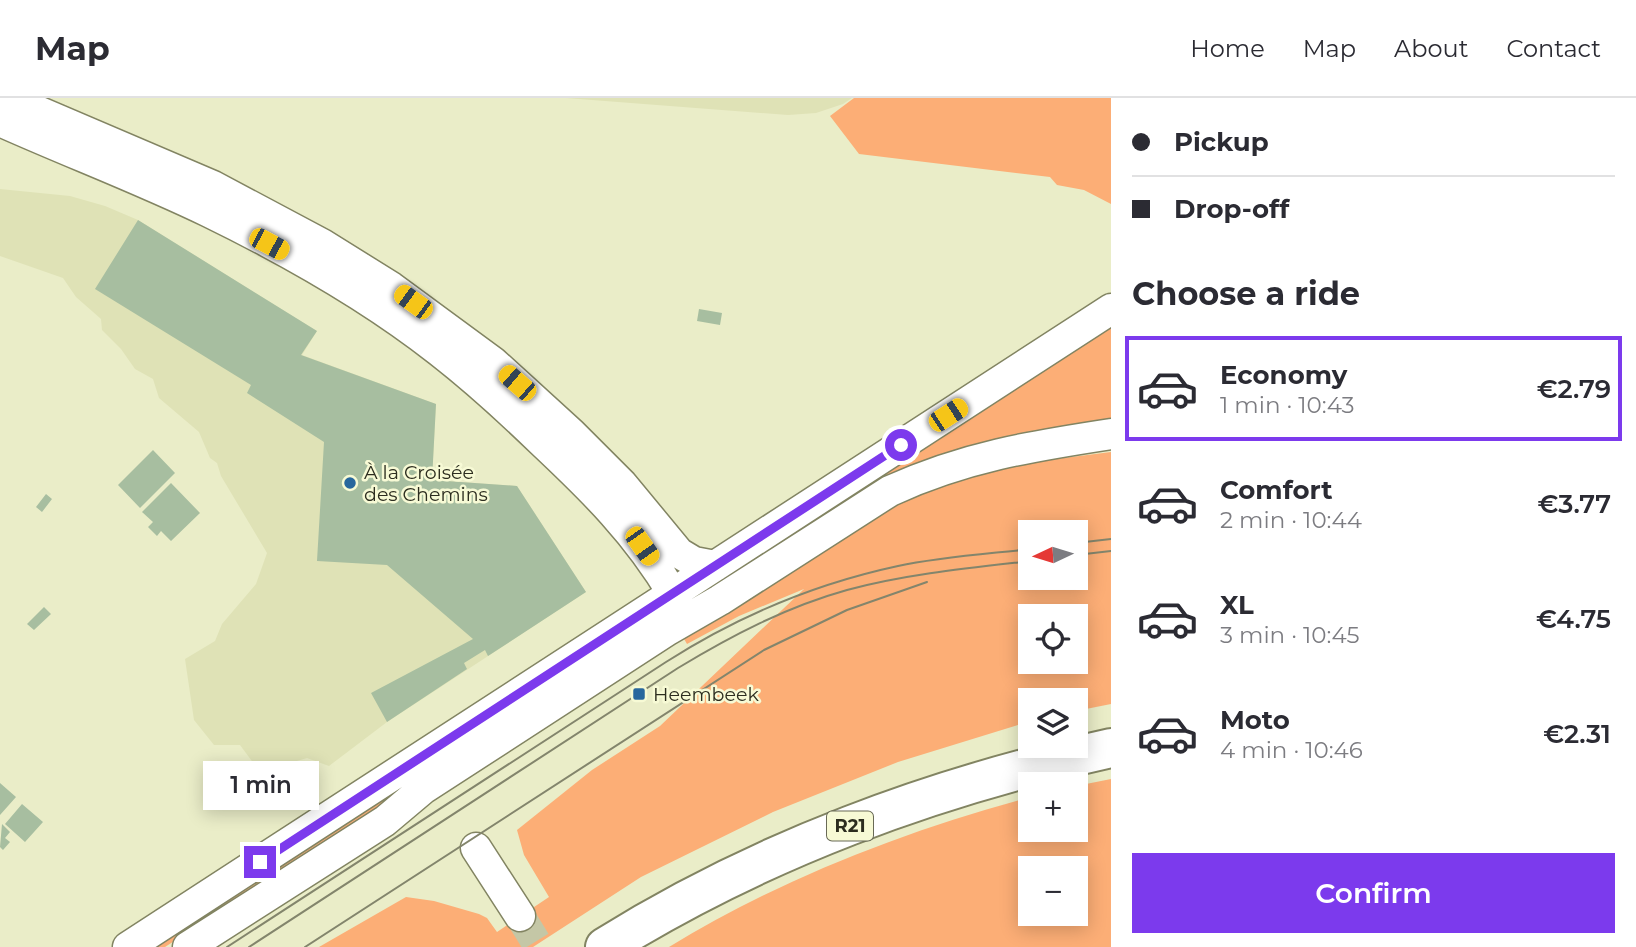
<!DOCTYPE html>
<html lang="en">
<head>
<meta charset="utf-8">
<style>
	:root { --surface:#fff; --page:#f7f7f7; --text:#2b2b33; --muted:#7c7c81; --line:#e1e1e2; --accent:#7c3aed }
	body { margin:0; font-family:Montserrat,sans-serif; background:var(--page); color:var(--text); height:100vh; display:flex; flex-direction:column; font-size:26px; white-space:nowrap }
	* { box-sizing:border-box; margin:0 }
	p { font-size:23px; color:var(--muted) }
	.icon { flex:none; width:38px; height:38px; fill:none; stroke:currentColor; stroke-width:2; stroke-linecap:round; stroke-linejoin:round }
	.map { position:relative; flex:1; overflow:hidden }
	.drawer { display:flex; flex-direction:column; background:var(--surface); width:525px }
	.drawer>* { flex:none }
	.top-card { display:grid; align-content:center; height:154px; padding:0 21px; background:var(--surface) }
	.needle { width:46px; rotate:266deg }
	.fabs { position:absolute; left:1018px; top:422px; display:grid; gap:14px }
	.fabs a { display:grid; place-items:center; width:70px; height:70px; border-radius:0px; background:var(--surface); box-shadow:0 4px 18px #0003; font-size:35px }
	.end { position:absolute; width:32px; height:32px; margin:-16px; border:9px solid #7c3aed; background:#fff; box-shadow:0 0 0 4px #fff }
	.from { border-radius:50% }
	.bubble { position:absolute; height:49px; border-radius:0px; background:var(--surface); box-shadow:0 4px 18px #0003; font-size:23px; font-weight:600; line-height:49px; text-align:center }
	.car { position:absolute; width:21px; height:42px; margin:-21px -10px; border-radius:9px; box-shadow:0 0 5px 2px #0007; background:linear-gradient(#f5c518 24%,#345 0 40%,#f5c518 0 76%,#345 0 86%,#f5c518 0) }
	.top-card b { display:flex; align-items:center; gap:24px; height:66px; font-size:26px }
	.top-card b+b { border-top:2px solid var(--line) }
	.top-card i { width:18px; height:18px; background:var(--text) }
	ul { padding:0; list-style:none }
	li { display:flex; align-items:center; gap:21px; height:105px; margin:0 14px 10px; padding:0 7px; border:4px solid transparent; border-radius:0px }
	li div { flex:1 }
	li b { display:block; font-size:26px }
	li em { font-style:normal; font-weight:600 }
	li.selected { border-color:var(--accent) }
	li>.icon { width:63px; height:63px; stroke-width:1.5 }
	h2 { padding:0 21px; font-size:32px; line-height:84px }
	.action { display:flex; gap:14px; margin-top:auto; padding:14px 21px }
	.action a { flex:1; height:80px; border-radius:0px; background:var(--accent); color:#fff; font-size:28px; font-weight:600; line-height:80px; text-align:center }
	header { display:flex; align-items:center; gap:42px; box-sizing:border-box; height:98px; padding:0 35px; background:var(--surface); border-bottom:2px solid var(--line) }
	header strong { font-size:33px }
	nav { display:flex; gap:38px; margin-inline-start:auto; font-size:24px }
	main { display:flex; flex:1; min-height:0 }
	.map>svg:first-child { display:block }
	.built { fill:#dfe2b6 }
	.green { fill:#fcae76; fill-rule:evenodd }
	.building { fill:#a7bea0 }
	.lines { fill:none; stroke-linecap:round; stroke-linejoin:round }
	.minor-tunnel { stroke:#c4c7a6; stroke-width:30; stroke-dasharray:30 15; stroke-linecap:butt }
	.minor-casing { stroke:#828462; stroke-width:33 }
	.major-casing { stroke:#828462; stroke-width:42 }
	.minor { stroke:#fff; stroke-width:30 }
	.major { stroke:#fff; stroke-width:38 }
	.tram { stroke:#83856c; stroke-width:2 }
	.route { stroke:#7c3aed; stroke-width:9 }
	.poi-dot { fill:#28679d; stroke:#f7fad5; stroke-width:2.5 }
	.labels { text-anchor:middle; stroke-width:5; stroke-linejoin:round; paint-order:stroke }
	.shield { fill:#f7fad5; stroke:#696a56; stroke-width:2 }
	.shield-label { font-size:18px; font-weight:bold; fill:#2c2d1f }
	.poi-label { font-size:19px; fill:#2c2d1f; stroke:#f7fad5; text-anchor:start }
</style>
</head>
<body>
<header>
<strong>Map</strong>
<nav><a>Home</a><a>Map</a><a>About</a><a>Contact</a></nav>
</header>
<main>
<div class="map">
<svg width="1111" height="849" viewBox="0 0 1111 849">
	<rect width="100%" height="100%" fill="#eaedc8"/>
	<path class="built" d="M566,0H852L843,6L816,15L788,17Z
		M0,91L70,98L105,108L138,122L317,233L302,257L436,306L432,382L517,388L586,494L387,624L329,668L307,660L260,674L240,647H214L194,622L185,561L215,543L222,526L256,486L267,455L221,378L217,365L210,360L199,334L159,300L153,281L135,271L121,251L102,232L101,221L76,199L63,180L0,158Z"/>
	<path class="green" d="M854,0H1111V106L1084,92L1057,87L1050,79L859,56L830,18Z
		M1111,226V327L998,346L670,523L665,516Z
		M1111,354V606L1076,613V602H1031V623L898,664L773,714L641,779L533,849H319L406,799L434,803L479,816L487,820L497,834L549,799L524,757L517,732L592,672L660,628L804,491L739,518L687,546L680,534L893,408C920,397 950,385 978,376C1021,364 1067,360 1111,354ZM1031,434H1076V480H1031ZM1031,518H1076V564H1031Z
		M422,674L390,703L165,849H152Z
		M1111,681V849H669C778,782 907,732 1031,699V732H1076V688ZM1076,770V816H1031V770Z"/>
	<path class="building" d="M138,122L317,233L301,257L436,306L432,382L517,388L586,494L488,558L485,552L464,565L467,571L387,624L371,595L473,541L387,467L317,463L324,344L247,295L251,287L95,191Z
		M699,211L722,215L720,227L697,223Z
		M153,352L175,375L140,410L118,387Z
		M171,385L200,415L171,443L161,433L157,438L148,429L153,424L142,414Z
		M46,396L52,401L42,414L36,409Z
		M44,509L51,516L34,532L27,526Z
		M0,685L16,699L0,717Z
		M22,706L43,724L25,744L5,726Z
		M2,726L10,734L5,740L10,744L3,752L0,749Z"/>
	<g class="lines">
		<path class="minor-tunnel" d="M520,818L539,849"/>
		<defs>
			<path id="minor" d="M7,0L213,88L322,146L391,189L493,264L571,335L622,386L679,455L694,464L715,468
				M0,23C69,54 141,81 209,114C289,153 369,198 439,253C475,281 509,312 542,344C593,392 637,435 673,496
				M476,750L520,818
				M128,849L1111,211
				M188,849L385,723L423,691L668,532L720,502L890,393C964,359 1032,348 1111,336"/>
			<path id="major" d="M605,849C759,753 934,688 1111,650"/>
		</defs>
		<use href="#minor" class="minor-casing"/>
		<use href="#major" class="major-casing"/>
		<use href="#minor" class="minor"/>
		<use href="#major" class="major"/>
		<path class="tram" d="M1076,445L1111,441
			M1076,457L1111,453
			M227,849L666,564C738,518 814,486 898,468C941,459 987,456 1031,451
			M249,849L678,570C731,538 786,509 847,492C907,476 969,470 1031,463
			M305,849L764,552L847,512L927,484"/>
	</g>
	<g class="lines">
		<path class="route" d="M260,764L901,347"/>
	</g>
	<g class="poi-dot">
		<circle cx="350" cy="385" r="7"/>
		<rect x="632" y="589" width="14" height="14" rx="3.5"/>
	</g>
	<g class="labels">
		<rect class="shield" x="827" y="713.5" width="46" height="29" rx="5"/>
		<g class="shield-label">
			<text x="850" y="734">R21</text>
		</g>
		<g class="poi-label">
			<text x="364" y="381">À la Croisée<tspan x="364" dy="22">des Chemins</tspan></text>
			<text x="653" y="603">Heembeek</text>
		</g>
	</g>
</svg>
<div class="fabs">
<a><svg class="needle" viewBox="-14 -14 28 28"><path d="M0-13l5 13h-10z" fill="#e53935"/><path d="M0 13l5-13h-10z" fill="#7c7c81"/></svg></a>
<a><svg class="icon" aria-label="locate" viewBox="0 0 24 24"><circle cx="12" cy="12" r="6"/><path d="M12 2v4M12 18v4M2 12h4M18 12h4"/></svg></a>
<a><svg class="icon" aria-label="layers" viewBox="0 0 24 24"><path d="M12 4l9 5-9 5-9-5zM3 14l9 5 9-5"/></svg></a>
<a>+</a>
<a>−</a>
</div>
<i class="end from" style="left:901px;top:347px"></i>
<i class="end" style="left:260px;top:764px"></i>
<div class="bubble" style="left:203px;top:663px;width:116px">1 min</div>
<i class="car" style="left:269px;top:146px;rotate:118deg"></i>
<i class="car" style="left:413px;top:204px;rotate:306deg"></i>
<i class="car" style="left:517px;top:285px;rotate:311deg"></i>
<i class="car" style="left:948px;top:317px;rotate:57deg"></i>
<i class="car" style="left:642px;top:448px;rotate:145deg"></i>
</div>
<section class="drawer">
<div class="top-card">
<b><i class="from"></i>Pickup</b>
<b><i></i>Drop-off</b>
</div>
<h2>Choose a ride</h2>
<ul>
<li class="selected"><svg class="icon" aria-label="car" viewBox="0 0 24 24"><path d="M5 17H2v-5l4-1 3-4h7l3 4 3 1v5h-3M9 17h6M6 11h13"/><circle cx="7" cy="17" r="2"/><circle cx="17" cy="17" r="2"/></svg><div><b>Economy</b><p>1 min · 10:43</p></div><em>€2.79</em></li>
<li><svg class="icon" aria-label="car" viewBox="0 0 24 24"><path d="M5 17H2v-5l4-1 3-4h7l3 4 3 1v5h-3M9 17h6M6 11h13"/><circle cx="7" cy="17" r="2"/><circle cx="17" cy="17" r="2"/></svg><div><b>Comfort</b><p>2 min · 10:44</p></div><em>€3.77</em></li>
<li><svg class="icon" aria-label="car" viewBox="0 0 24 24"><path d="M5 17H2v-5l4-1 3-4h7l3 4 3 1v5h-3M9 17h6M6 11h13"/><circle cx="7" cy="17" r="2"/><circle cx="17" cy="17" r="2"/></svg><div><b>XL</b><p>3 min · 10:45</p></div><em>€4.75</em></li>
<li><svg class="icon" aria-label="car" viewBox="0 0 24 24"><path d="M5 17H2v-5l4-1 3-4h7l3 4 3 1v5h-3M9 17h6M6 11h13"/><circle cx="7" cy="17" r="2"/><circle cx="17" cy="17" r="2"/></svg><div><b>Moto</b><p>4 min · 10:46</p></div><em>€2.31</em></li>
</ul>
<div class="action"><a>Confirm</a></div>
</section>
</main>
</body>
</html>
